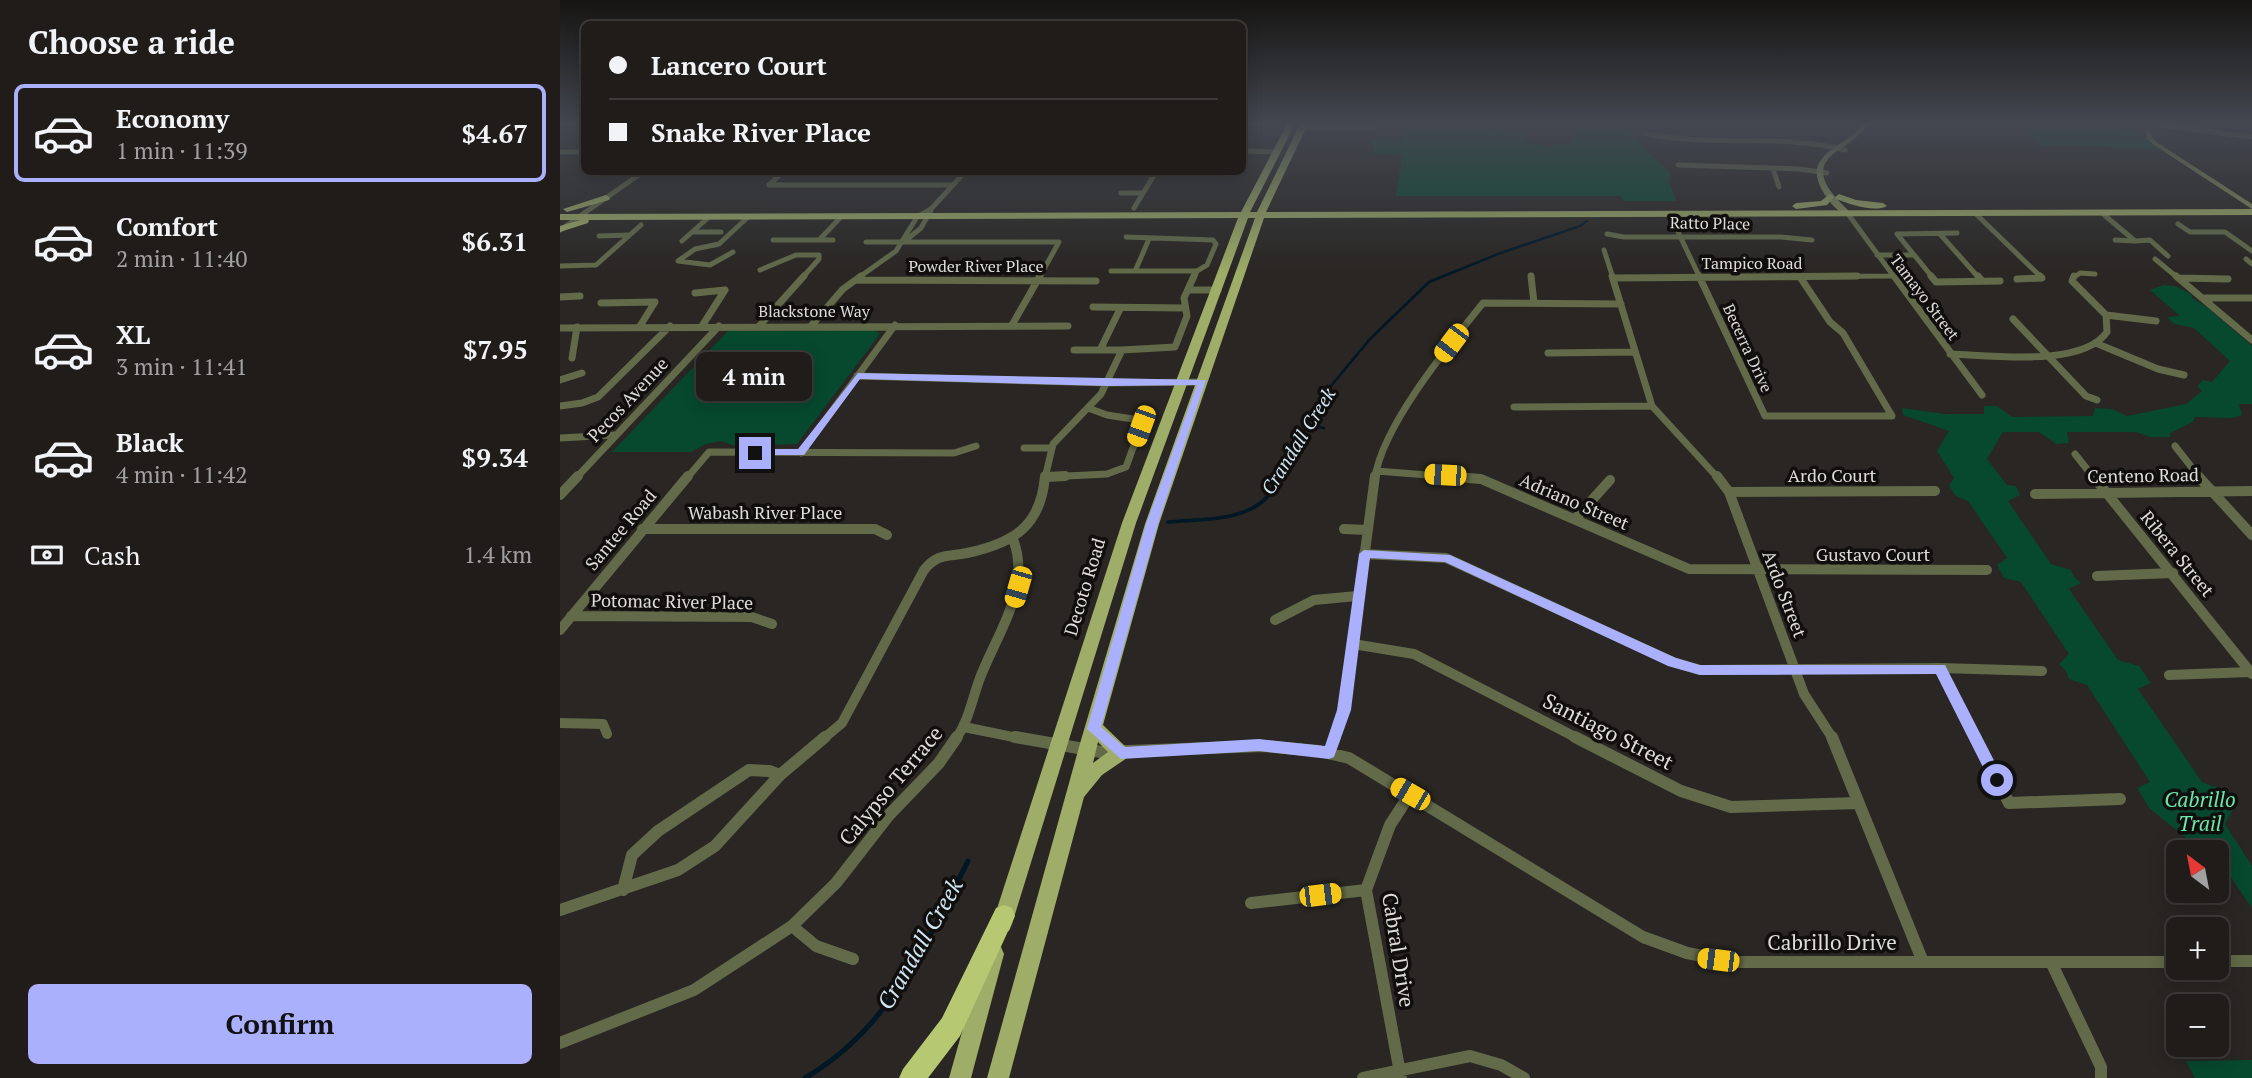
<!DOCTYPE html>
<html lang="en">
<head>
<meta charset="utf-8">
<style>
	:root { --surface:#1f1c1a; --page:#272523; --text:#f1f3f6; --muted:#a1a1a2; --line:#3c3a39; --accent:#aab0fb }
	body { margin:0; font-family:"PT Serif",serif; background:var(--page); color:var(--text); height:100vh; display:flex; flex-direction:column; font-size:26px; white-space:nowrap }
	* { box-sizing:border-box; margin:0 }
	p { font-size:23px; color:var(--muted) }
	.icon { flex:none; width:38px; height:38px; fill:none; stroke:currentColor; stroke-width:2; stroke-linecap:round; stroke-linejoin:round }
	.map { position:relative; flex:1; overflow:hidden }
	.details { display:flex; flex-direction:column; background:var(--surface); width:560px }
	.details>* { flex:none }
	.banner { position:absolute; left:21px; top:21px; width:665px; height:154px; border-radius:10px; box-shadow:0 4px 18px #0003,0 0 0 2px var(--line); display:grid; align-content:center; height:154px; padding:0 28px; background:var(--surface) }
	.needle { width:46px; rotate:328deg }
	.buttons { position:absolute; left:1606px; top:840px; display:grid; gap:14px }
	.buttons a { display:grid; place-items:center; width:63px; height:63px; border-radius:10px; background:var(--surface); box-shadow:0 4px 18px #0003,0 0 0 2px var(--line); font-size:35px }
	.end { position:absolute; width:32px; height:32px; margin:-16px; border:9px solid #aab0fb; background:#111; box-shadow:0 0 0 4px #111 }
	.from { border-radius:50% }
	.bubble { position:absolute; height:49px; border-radius:10px; background:var(--surface); box-shadow:0 4px 18px #0003,0 0 0 2px var(--line); font-size:23px; font-weight:800; line-height:49px; text-align:center }
	.car { position:absolute; width:21px; height:42px; margin:-21px -10px; border-radius:9px; box-shadow:0 0 5px 2px #0007; background:linear-gradient(#f5c518 24%,#345 0 40%,#f5c518 0 76%,#345 0 86%,#f5c518 0) }
	.banner b { display:flex; align-items:center; gap:24px; height:66px; font-size:26px }
	.banner b+b { border-top:2px solid var(--line) }
	.banner i { width:18px; height:18px; background:var(--text) }
	ul { padding:0; list-style:none }
	li { display:flex; align-items:center; gap:21px; height:98px; margin:0 14px 10px; padding:0 14px; border:4px solid transparent; border-radius:10px }
	li div { flex:1 }
	li b { display:block; font-size:26px }
	li em { font-style:normal; font-weight:800 }
	li.on { border-color:var(--accent) }
	li>.icon { width:63px; height:63px; stroke-width:1.5 }
	h2 { padding:0 28px; font-size:32px; line-height:84px }
	.pay { display:flex; align-items:center; gap:18px; height:77px; padding:0 28px; font-size:26px }
	.pay p { margin-inline-start:auto }
	.action { display:flex; gap:14px; margin-top:auto; padding:14px 28px }
	.action a { flex:1; height:80px; border-radius:10px; background:var(--accent); color:#111; font-size:28px; font-weight:800; line-height:80px; text-align:center }
	main { display:flex; flex:1; min-height:0 }
	.map>svg:first-child { display:block }
	.green { fill:#06492e }
	.lines { fill:none; stroke-linecap:round; stroke-linejoin:round }
	.stream-far2 { stroke:#001725; stroke-width:2.5 }
	.stream-far1 { stroke:#001725; stroke-width:3.5 }
	.stream { stroke:#001725; stroke-width:5 }
	.street-far3 { stroke:#626a49; stroke-width:5 }
	.street-far2 { stroke:#626a49; stroke-width:7 }
	.street-far1 { stroke:#626a49; stroke-width:10 }
	.street { stroke:#626a49; stroke-width:12 }
	.secondary { fill:#84905a; fill-rule:evenodd }
	.primary { fill:#9ead67; fill-rule:evenodd }
	.highway { fill:#b6c872; fill-rule:evenodd }
	.route { fill:#aab0fb }
	.labels { text-anchor:middle; stroke-width:7; stroke-linejoin:round; paint-order:stroke }
	.far-street-label { font-size:16px; fill:#dfddda; stroke:#110f0e }
	.street-label { font-size:18px; fill:#dfddda; stroke:#110f0e }
	.water-label { font-size:19px; font-style:italic; fill:#d0e6f2; stroke:#110f0e }
	.near-street-label { font-size:21px; fill:#dfddda; stroke:#110f0e }
	.near-park-label { font-size:21px; font-style:italic; fill:#6ae7aa; stroke:#110f0e }
	.near-water-label { font-size:23px; font-style:italic; fill:#d0e6f2; stroke:#110f0e }
</style>
</head>
<body>
<main>
<section class="details">
<h2>Choose a ride</h2>
<ul>
<li class="on"><svg class="icon" aria-label="car" viewBox="0 0 24 24"><path d="M5 17H2v-5l4-1 3-4h7l3 4 3 1v5h-3M9 17h6M6 11h13"/><circle cx="7" cy="17" r="2"/><circle cx="17" cy="17" r="2"/></svg><div><b>Economy</b><p>1 min · 11:39</p></div><em>$4.67</em></li>
<li><svg class="icon" aria-label="car" viewBox="0 0 24 24"><path d="M5 17H2v-5l4-1 3-4h7l3 4 3 1v5h-3M9 17h6M6 11h13"/><circle cx="7" cy="17" r="2"/><circle cx="17" cy="17" r="2"/></svg><div><b>Comfort</b><p>2 min · 11:40</p></div><em>$6.31</em></li>
<li><svg class="icon" aria-label="car" viewBox="0 0 24 24"><path d="M5 17H2v-5l4-1 3-4h7l3 4 3 1v5h-3M9 17h6M6 11h13"/><circle cx="7" cy="17" r="2"/><circle cx="17" cy="17" r="2"/></svg><div><b>XL</b><p>3 min · 11:41</p></div><em>$7.95</em></li>
<li><svg class="icon" aria-label="car" viewBox="0 0 24 24"><path d="M5 17H2v-5l4-1 3-4h7l3 4 3 1v5h-3M9 17h6M6 11h13"/><circle cx="7" cy="17" r="2"/><circle cx="17" cy="17" r="2"/></svg><div><b>Black</b><p>4 min · 11:42</p></div><em>$9.34</em></li>
</ul>
<div class="pay"><svg class="icon" aria-label="cash" viewBox="0 0 24 24"><path d="M3 7h18v10H3z"/><circle cx="12" cy="12" r="2"/></svg>Cash<p>1.4 km</p></div>
<div class="action"><a>Confirm</a></div>
</section>
<div class="map">
<svg width="1692" height="1078" viewBox="0 0 1692 1078">
	<rect width="100%" height="100%" fill="#292623"/>
	<path class="green" d="M845,124H931L929,129L967,132L963,142L992,146L995,143L1009,144L1014,132L1008,131V124H1064L1066,129L1110,173L1109,182L1116,201H1064L1061,196H836L842,155L813,154L812,140H843Z
		M1455,124H1518L1578,132L1600,149L1481,145Z
		M1603,285L1615,286L1631,294L1632,298L1648,308L1692,346V404H1679L1682,415L1672,418L1635,417L1633,422L1610,433V437H1590L1576,432H1507L1509,443L1496,444L1479,432H1443L1427,459L1447,485L1456,486L1460,495L1448,501L1491,564L1511,570L1514,577L1521,583L1509,589L1558,660L1579,666L1591,683L1578,689L1642,782L1663,790L1668,801L1674,807L1665,824L1692,866V908L1667,872L1657,864V852H1644L1590,809L1577,788L1590,782L1527,685L1509,679L1506,671L1499,664L1509,654L1461,582L1444,578L1437,565L1447,558L1408,501L1396,496L1389,486L1394,478L1377,451L1389,431L1343,415L1342,408L1385,414H1424V406H1437L1452,417L1533,416L1535,408L1552,409L1567,416L1626,404L1642,391L1637,386L1643,380L1652,382L1670,361L1634,328L1614,324L1607,317L1620,316L1590,290Z
		M315,330L320,334L237,444L175,446L161,441L146,444L131,452H52L168,331Z
		M1692,1060V1078H1635L1626,1061Z"/>
	<g class="lines">
		<path class="stream-far2" d="M746,425L764,428
			M717,478L766,392L810,339L869,282L938,254L1020,226L1027,221"/>
		<path class="stream-far1" d="M608,522C639,519 686,522 708,496C712,491 715,482 718,476"/>
		<path class="stream" d="M245,1078C330,1028 365,945 408,861"/>
		<path class="street-far3" d="M1583,124L1589,134
			M1592,124L1692,137
			M742,128H814
			M1086,134C1151,147 1221,133 1285,150
			M682,151L718,152
			M0,152H24
			M1118,165L1239,169L1267,173
			M1213,169L1219,187
			M573,173L624,174
			M209,185H392
			M209,185L223,172
			M561,193H583
			M574,208L596,172
			M1542,213L1575,241L1590,240L1608,256
			M1288,214L1335,278
			M1416,214L1482,278
			M1110,215L1140,278
			M1618,224L1630,232H1665L1692,251
			M0,230L83,172
			M132,232H161
			M1047,234L1064,237H1221L1252,240
			M1337,234L1373,278
			M1337,234L1397,233
			M1380,234L1419,278
			M39,236L68,235
			M566,237L653,240L656,244L647,265L637,271L634,278
			M213,240H273
			M259,240L281,217
			M1555,240L1575,241
			M122,241L149,217
			M345,241L361,228L371,210
			M306,242H499L479,278
			M1044,250L1053,278
			M173,252L150,265L118,261L135,249L159,244L188,217
			M1317,255H1354
			M1595,259L1618,278
			M1686,259L1692,264
			M0,266L36,265L81,225
			M576,269L589,239
			M200,270L236,255H259V259L242,278
			M551,271H637
			M298,278L336,251L357,217L371,209L405,172
			M1054,278L1331,276
			M1513,278L1520,273L1535,274"/>
		<path class="street-far2" d="M971,276L974,303
			M1052,276L1092,406L1158,478
			M1139,276L1205,416H1332L1283,333L1270,322L1240,277
			M1334,276L1422,395
			M1371,276L1376,282L1440,281
			M1418,276L1422,281
			M1616,276L1692,340
			M1053,278L1297,276
			M1619,278L1668,279
			M1457,279L1482,278L1480,276
			M296,280L536,281
			M629,290H658
			M135,293L165,290
			M0,297L20,296
			M1643,298H1692
			M41,303L95,302L80,326
			M533,307L625,308
			M1546,315L1596,321
			M1453,319L1526,396L1537,400
			M200,325L244,276
			M452,325L480,276
			M142,326L165,290
			M251,326L283,289L301,276
			M0,328L508,326
			M1538,344L1598,369L1624,375
			M541,348L560,309
			M514,350H562
			M988,353L1074,352
			M1390,354C1430,355 1522,368 1547,332L1546,315L1512,281L1514,276
			M12,358L17,327
			M297,376L548,383L643,382
			M0,380L22,373
			M0,406L22,403L38,397L110,326
			M954,407L1092,406
			M0,438L55,435
			M1615,446L1640,478
			M464,448H490
			M241,453L335,325
			M1515,454L1534,478
			M816,471L906,478
			M487,477L547,474L566,467L581,426L579,420L547,415L528,408
			M16,478L159,326
			M127,478L149,452L394,453L416,446
			M485,478L493,444L541,394L562,350L615,347L627,316L624,298L634,276
			M815,478C822,426 890,344 923,303L1061,304"/>
		<path class="street-far1" d="M883,476L921,479L1129,569L1427,570
			M1157,476L1169,492L1244,694L1273,739
			M1533,476L1692,674
			M1638,476L1692,535
			M487,477L505,476
			M1169,492L1375,491
			M1475,494L1692,491
			M0,495L18,476
			M1015,519L1050,480
			M82,529H315L327,535
			M784,529L808,530
			M804,554L886,558L1113,662L1140,670L1380,668L1482,671
			M1537,576L1613,573
			M11,616L192,617L212,624
			M715,620L754,600L797,596
			M0,630L128,476
			M793,644L854,654L1019,739
			M1380,668L1416,739
			M1609,675L1690,672
			M0,723L43,724L47,734
			M404,727L463,739
			M263,739L282,723L364,570C378,553 387,557 407,553C454,543 481,526 485,476
			M396,739C409,720 412,699 420,678C437,633 472,589 453,539
			M774,739L784,710L815,476"/>
		<path class="street" d="M455,737L541,752L703,746L759,751L789,758L1083,937L1127,953L1172,962H1619
			M1015,737L1121,791L1171,807L1298,803
			M1272,737L1363,962
			M1415,737L1449,803L1560,799
			M769,753L775,737
			M63,890L72,855L98,831L189,770L209,771L220,775
			M691,903L806,890
			M0,910L118,870L155,846L220,775L265,737
			M232,926L256,946L293,959
			M1657,961H1692
			M1491,962L1541,1067V1078
			M0,1043L134,990L232,926L276,883L329,815L379,763L397,737
			M803,1078L910,1056L941,1065L964,1078
			M841,1078L806,890L830,825L850,794"/>
		<path class="secondary" d="M1302,124H1308C1298,140 1283,145 1270,157C1250,177 1279,201 1292,214L1288,216C1276,211 1267,200 1261,188C1243,152 1287,148 1302,124Z
			M1587,133H1591L1592,137L1598,143L1692,204V209L1594,145L1586,138Z"/>
		<path class="primary" d="M727,124H735L690,212H697L740,124H748L706,212L1692,209V215L704,218L599,524L543,725L567,748L570,753L567,758L542,775L524,797L449,1078H427L521,740L585,524L695,218H688L576,523L452,924L449,931L442,934L435,931L432,924L562,523L678,218L29,220L28,223L0,232V226L20,220H0V214L681,212ZM538,742L548,752L533,763Z
			M1270,194L1274,197L1267,205L1236,209L1232,206L1236,203L1261,201Z
			M1279,194L1296,200L1323,203L1327,206C1314,213 1290,204 1276,199L1275,197Z
			M46,195L50,198L49,200L7,212L3,209Z
			M434,944L441,947L444,954L411,1078H389L424,954L427,947Z"/>
		<path class="highway" d="M444,905L452,908L455,916L400,1036L368,1078H339L343,1069L382,1018L436,908Z"/>
	</g>
	<linearGradient id="sky" x2="0" y2="1"><stop stop-color="#171513"/><stop offset="0.45" stop-color="#434750"/><stop offset="1" stop-color="#434750" stop-opacity="0"/></linearGradient>
	<rect width="1692" height="275" fill="url(#sky)"/>
	<path class="route" d="M298,373L646,380L598,524L541,727L564,747L699,739L765,746L777,710L799,554L804,550L890,555L1116,658L1140,665H1385L1444,780L1442,785H1432L1376,674L1140,675L1108,666L885,562L810,558L791,710L774,757L769,759L699,751L561,759L527,729L586,524L637,385L548,386L300,379L244,455H191V450L195,449H238Z"/>
	<g class="labels">
		<g class="far-street-label">
			<text transform="translate(1150 223) rotate(1)" y="6">Ratto Place</text>
			<text x="1192" y="269">Tampico Road</text>
			<text x="416" y="272">Powder River Place</text>
			<text transform="translate(1365 297) rotate(53)" y="6">Tamayo Street</text>
			<text x="254" y="317">Blackstone Way</text>
			<text transform="translate(1188 348) rotate(65)" y="6">Becerra Drive</text>
		</g>
		<g class="street-label">
			<text transform="translate(68 400) rotate(-47)" y="6">Pecos Avenue</text>
			<text x="1272" y="482">Ardo Court</text>
			<text transform="translate(1583 476) rotate(-1)" y="6">Centeno Road</text>
			<text transform="translate(1014 502) rotate(23)" y="6">Adriano Street</text>
			<text x="205" y="519">Wabash River Place</text>
			<text transform="translate(61 530) rotate(-50)" y="6">Santee Road</text>
			<text transform="translate(1617 554) rotate(51)" y="6">Ribera Street</text>
			<text x="1313" y="561">Gustavo Court</text>
			<text transform="translate(525 587) rotate(-73)" y="6">Decoto Road</text>
			<text transform="translate(1224 594) rotate(69)" y="6">Ardo Street</text>
			<text transform="translate(112 602) rotate(1)" y="6">Potomac River Place</text>
		</g>
		<g class="water-label">
			<text transform="translate(738 441) rotate(-58)" y="7">Crandall Creek</text>
		</g>
		<g class="near-street-label">
			<text transform="translate(1048 732) rotate(27)" y="7">Santiago Street</text>
			<text transform="translate(331 786) rotate(-50)" y="7">Calypso Terrace</text>
			<text x="1272" y="950">Cabrillo Drive</text>
			<text transform="translate(838 950) rotate(81)" y="7">Cabral Drive</text>
		</g>
		<g class="near-park-label">
			<text x="1640" y="807">Cabrillo<tspan x="1640" dy="24">Trail</tspan></text>
		</g>
		<g class="near-water-label">
			<text transform="translate(360 944) rotate(-60)" y="8">Crandall Creek</text>
		</g>
	</g>
</svg>
<div class="buttons">
<a><svg class="needle" viewBox="-14 -14 28 28"><path d="M0-13l5 13h-10z" fill="#e53935"/><path d="M0 13l5-13h-10z" fill="#a1a1a2"/></svg></a>
<a>+</a>
<a>−</a>
</div>
<i class="end from" style="left:1437px;top:780px"></i>
<i class="end" style="left:195px;top:453px"></i>
<div class="bubble" style="left:136px;top:352px;width:116px">4 min</div>
<i class="car" style="left:891px;top:343px;rotate:217deg"></i>
<i class="car" style="left:581px;top:426px;rotate:200deg"></i>
<i class="car" style="left:885px;top:475px;rotate:273deg"></i>
<i class="car" style="left:458px;top:587px;rotate:196deg"></i>
<i class="car" style="left:850px;top:794px;rotate:300deg"></i>
<i class="car" style="left:760px;top:895px;rotate:83deg"></i>
<i class="car" style="left:1158px;top:960px;rotate:277deg"></i>
<div class="banner">
<b><i class="from"></i>Lancero Court</b>
<b><i></i>Snake River Place</b>
</div>
</div>
</main>
</body>
</html>
